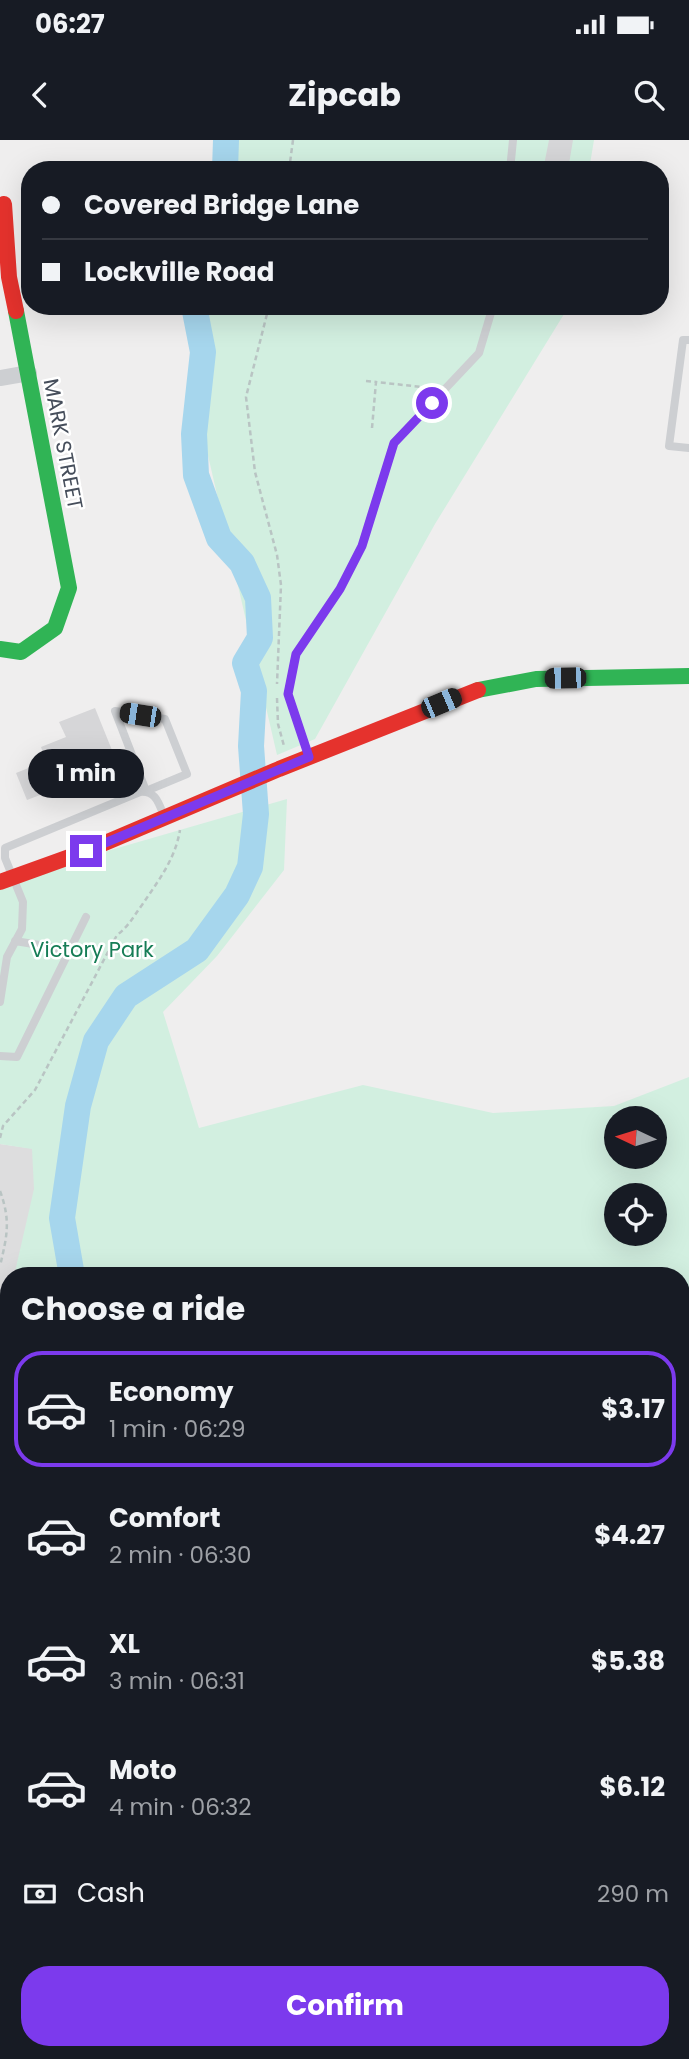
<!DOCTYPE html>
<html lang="en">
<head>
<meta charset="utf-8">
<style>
	:root { --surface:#171b24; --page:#242831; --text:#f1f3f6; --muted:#9ea1a6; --line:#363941; --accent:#7c3aed }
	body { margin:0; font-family:Poppins,sans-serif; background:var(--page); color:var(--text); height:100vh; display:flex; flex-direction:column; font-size:26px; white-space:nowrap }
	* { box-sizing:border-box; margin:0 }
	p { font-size:23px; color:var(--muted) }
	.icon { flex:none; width:38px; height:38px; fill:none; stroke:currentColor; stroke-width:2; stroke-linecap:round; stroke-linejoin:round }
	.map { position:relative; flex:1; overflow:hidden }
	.drawer { position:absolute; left:0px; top:1127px; width:690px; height:793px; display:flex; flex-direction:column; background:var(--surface); border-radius:28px 28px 0 0; box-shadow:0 7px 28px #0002 }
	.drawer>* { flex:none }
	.top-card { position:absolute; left:21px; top:21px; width:648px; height:154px; border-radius:28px; box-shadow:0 7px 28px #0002; display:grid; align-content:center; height:154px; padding:0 21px; background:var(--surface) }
	.needle { width:46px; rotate:274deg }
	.controls { position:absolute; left:604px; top:966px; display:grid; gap:14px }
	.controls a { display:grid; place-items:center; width:63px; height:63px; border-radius:50%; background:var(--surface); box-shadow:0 7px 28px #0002; font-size:35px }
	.end { position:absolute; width:32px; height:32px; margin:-16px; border:9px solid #7c3aed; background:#fff; box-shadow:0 0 0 4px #fff }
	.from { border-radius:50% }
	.bubble { position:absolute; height:49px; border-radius:24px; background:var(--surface); box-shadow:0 7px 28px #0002; font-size:23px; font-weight:700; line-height:49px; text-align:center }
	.car { position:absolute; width:21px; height:42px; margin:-21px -10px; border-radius:9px; box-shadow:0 0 5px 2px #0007; background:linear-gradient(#222 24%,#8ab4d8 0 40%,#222 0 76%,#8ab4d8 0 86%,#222 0) }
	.top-card b { display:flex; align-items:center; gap:24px; height:66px; font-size:26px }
	.top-card b+b { border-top:2px solid var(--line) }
	.top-card i { width:18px; height:18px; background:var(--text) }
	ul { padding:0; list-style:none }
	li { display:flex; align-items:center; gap:21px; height:116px; margin:0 14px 10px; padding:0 7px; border:4px solid transparent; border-radius:28px }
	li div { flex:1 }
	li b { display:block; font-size:26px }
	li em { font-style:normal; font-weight:700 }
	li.on { border-color:var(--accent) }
	li>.icon { width:63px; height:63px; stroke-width:1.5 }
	h2 { padding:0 21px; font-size:32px; line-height:84px }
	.pay { display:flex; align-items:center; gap:18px; height:77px; padding:0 21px; font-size:26px }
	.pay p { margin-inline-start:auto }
	.cta { display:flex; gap:14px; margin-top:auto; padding:14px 21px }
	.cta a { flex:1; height:80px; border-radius:28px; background:var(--accent); color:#fff; font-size:28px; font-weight:700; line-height:80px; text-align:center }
	.status { display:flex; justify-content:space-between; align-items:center; height:49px; padding:0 35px; background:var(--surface); direction:ltr }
	.status svg { height:19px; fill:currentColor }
	header { display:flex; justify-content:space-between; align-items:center; height:91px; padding:0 21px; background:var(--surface); font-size:32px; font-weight:700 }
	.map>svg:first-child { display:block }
	.education { fill:#ddddde }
	.green { fill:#d2efe0; fill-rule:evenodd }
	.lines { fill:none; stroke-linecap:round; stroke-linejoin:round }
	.river { stroke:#a6d6ed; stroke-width:26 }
	.building { fill:#d6d6d8 }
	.path { stroke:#b9c4c3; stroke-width:2.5; stroke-dasharray:5 3.5; stroke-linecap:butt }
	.lane { stroke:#cdcfd2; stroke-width:8 }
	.street { stroke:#cdcfd2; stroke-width:16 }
	.fast { stroke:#30b455; stroke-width:16 }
	.jam { stroke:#e5322d; stroke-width:16 }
	.route { stroke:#7c3aed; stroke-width:9 }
	.labels { text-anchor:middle; stroke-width:5; stroke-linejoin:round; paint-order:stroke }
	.street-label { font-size:21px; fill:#464e5b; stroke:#fff }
	.park-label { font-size:21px; fill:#167d56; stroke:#fff }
</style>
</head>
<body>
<div class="status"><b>06:27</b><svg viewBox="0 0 49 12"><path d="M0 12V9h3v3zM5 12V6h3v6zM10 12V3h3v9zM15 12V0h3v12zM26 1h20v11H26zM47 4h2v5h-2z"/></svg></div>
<header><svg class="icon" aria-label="back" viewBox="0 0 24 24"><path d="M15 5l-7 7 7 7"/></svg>Zipcab<svg class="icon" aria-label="search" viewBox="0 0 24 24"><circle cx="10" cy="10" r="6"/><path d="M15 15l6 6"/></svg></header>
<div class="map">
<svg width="689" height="1919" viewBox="0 0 689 1919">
	<rect width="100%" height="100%" fill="#efeeee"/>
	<path class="education" d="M0,1004L86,1016L65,1136H9V1246L0,1261Z
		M689,1395V1583L681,1578V1450Z
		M0,1419L9,1428V1911H305L304,1919H0Z"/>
	<path class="green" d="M228,0H594L589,30H229Z
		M193,166H569L435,384L315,599L277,615L201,285Z
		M287,659L284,730L217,816L163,872L199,988L363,945L493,973L614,966L689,937V1444L681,1501V1136H14L34,1049L32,1009L0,1004V742ZM616,978H654V1017H616ZM616,1055H654V1094H616Z
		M9,1153V1523L0,1510V1177Z
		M681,1557L689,1563V1832L681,1821Z"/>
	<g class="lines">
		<path class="river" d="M225,30L226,0
			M72,1136L62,1078L78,966L96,901L126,856L197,810L237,755L250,727L256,674L251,606L254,551L245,523L260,498L258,458L242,423L219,398L196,335L194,294L203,212L194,166
			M0,1258L9,1237
			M0,1399L9,1415
			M681,1680L689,1685"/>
	</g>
	<path class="building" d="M549,0H573L568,30H543Z
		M95,568L118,625L85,638L89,647L65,657L61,647L27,660L16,633L46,621L41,607L66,597L59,582Z"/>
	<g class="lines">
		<path class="path" d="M289,30L293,0
			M269,166L246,257L255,332L277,415L281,445L277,544
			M366,241L376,242
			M372,288L376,242L431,248
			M277,558L278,584L284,606
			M0,998L3,986L35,950L117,795C129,786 133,777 142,765C158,741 175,720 180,690
			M0,1051C11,1081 7,1096 0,1126
			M0,1698H9
			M0,1873L8,1874L2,1919"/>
		<path class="lane" d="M510,30L513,0
			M689,200H683L669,306L689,308
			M115,571L165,579L187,634L146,651Z
			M308,614L288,554L296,514L340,449L362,406L394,303L479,213L493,166
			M15,801L52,807L67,816
			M0,862L7,817L22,789L23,762L5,718V708L140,652C156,650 159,664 164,676
			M0,916L17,917L86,777
			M540,1911L546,1919
			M437,1913L441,1919
			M568,1914L594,1919
			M225,1919L226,1911
			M481,1919L491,1911"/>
		<path class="street" d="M0,238L29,233"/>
		<path class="fast" d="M0,509L21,512L55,488L69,448L16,171
			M478,550L536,539L689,536"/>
		<path class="jam" d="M4,64L9,137L16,171
			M0,742L86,711L279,629L478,550"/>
	</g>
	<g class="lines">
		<path class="route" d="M86,711L309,617L288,554L296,514L340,449L362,406L394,303L432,263"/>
	</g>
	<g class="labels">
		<g class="street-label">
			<text transform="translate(63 304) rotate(79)" y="7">MARK STREET</text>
		</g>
		<g class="park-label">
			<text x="92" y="817">Victory Park</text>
		</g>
	</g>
</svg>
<div class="controls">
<a><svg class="needle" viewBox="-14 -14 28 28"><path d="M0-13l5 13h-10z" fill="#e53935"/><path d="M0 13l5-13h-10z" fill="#9ea1a6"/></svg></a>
<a><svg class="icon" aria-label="locate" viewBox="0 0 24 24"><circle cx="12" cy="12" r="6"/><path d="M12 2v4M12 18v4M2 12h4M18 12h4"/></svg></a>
</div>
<i class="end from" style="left:432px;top:263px"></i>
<i class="end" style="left:86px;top:711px"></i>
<div class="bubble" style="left:28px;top:609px;width:116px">1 min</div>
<i class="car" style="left:565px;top:538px;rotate:269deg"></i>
<i class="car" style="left:441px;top:563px;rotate:67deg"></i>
<i class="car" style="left:140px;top:575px;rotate:279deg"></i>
<div class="top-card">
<b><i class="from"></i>Covered Bridge Lane</b>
<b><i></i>Lockville Road</b>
</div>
<section class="drawer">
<h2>Choose a ride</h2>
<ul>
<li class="on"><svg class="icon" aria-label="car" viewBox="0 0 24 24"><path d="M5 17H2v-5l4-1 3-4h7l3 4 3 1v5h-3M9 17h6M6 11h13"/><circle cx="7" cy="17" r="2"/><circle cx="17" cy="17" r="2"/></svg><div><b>Economy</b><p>1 min · 06:29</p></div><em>$3.17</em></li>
<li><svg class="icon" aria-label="car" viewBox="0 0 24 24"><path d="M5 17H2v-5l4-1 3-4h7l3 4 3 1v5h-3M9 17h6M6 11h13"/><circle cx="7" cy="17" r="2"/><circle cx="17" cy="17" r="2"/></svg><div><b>Comfort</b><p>2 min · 06:30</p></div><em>$4.27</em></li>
<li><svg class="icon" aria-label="car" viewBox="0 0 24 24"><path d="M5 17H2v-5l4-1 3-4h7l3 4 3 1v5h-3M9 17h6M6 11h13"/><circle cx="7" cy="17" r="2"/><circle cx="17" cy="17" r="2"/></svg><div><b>XL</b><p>3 min · 06:31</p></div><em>$5.38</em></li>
<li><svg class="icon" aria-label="car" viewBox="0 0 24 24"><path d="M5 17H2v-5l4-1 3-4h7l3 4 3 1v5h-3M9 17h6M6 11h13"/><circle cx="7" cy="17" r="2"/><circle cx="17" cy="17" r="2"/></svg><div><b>Moto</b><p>4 min · 06:32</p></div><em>$6.12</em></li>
</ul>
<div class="pay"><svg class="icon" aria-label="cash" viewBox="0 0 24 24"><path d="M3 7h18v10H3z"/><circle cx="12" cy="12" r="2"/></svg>Cash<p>290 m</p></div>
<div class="cta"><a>Confirm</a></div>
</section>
</div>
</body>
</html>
